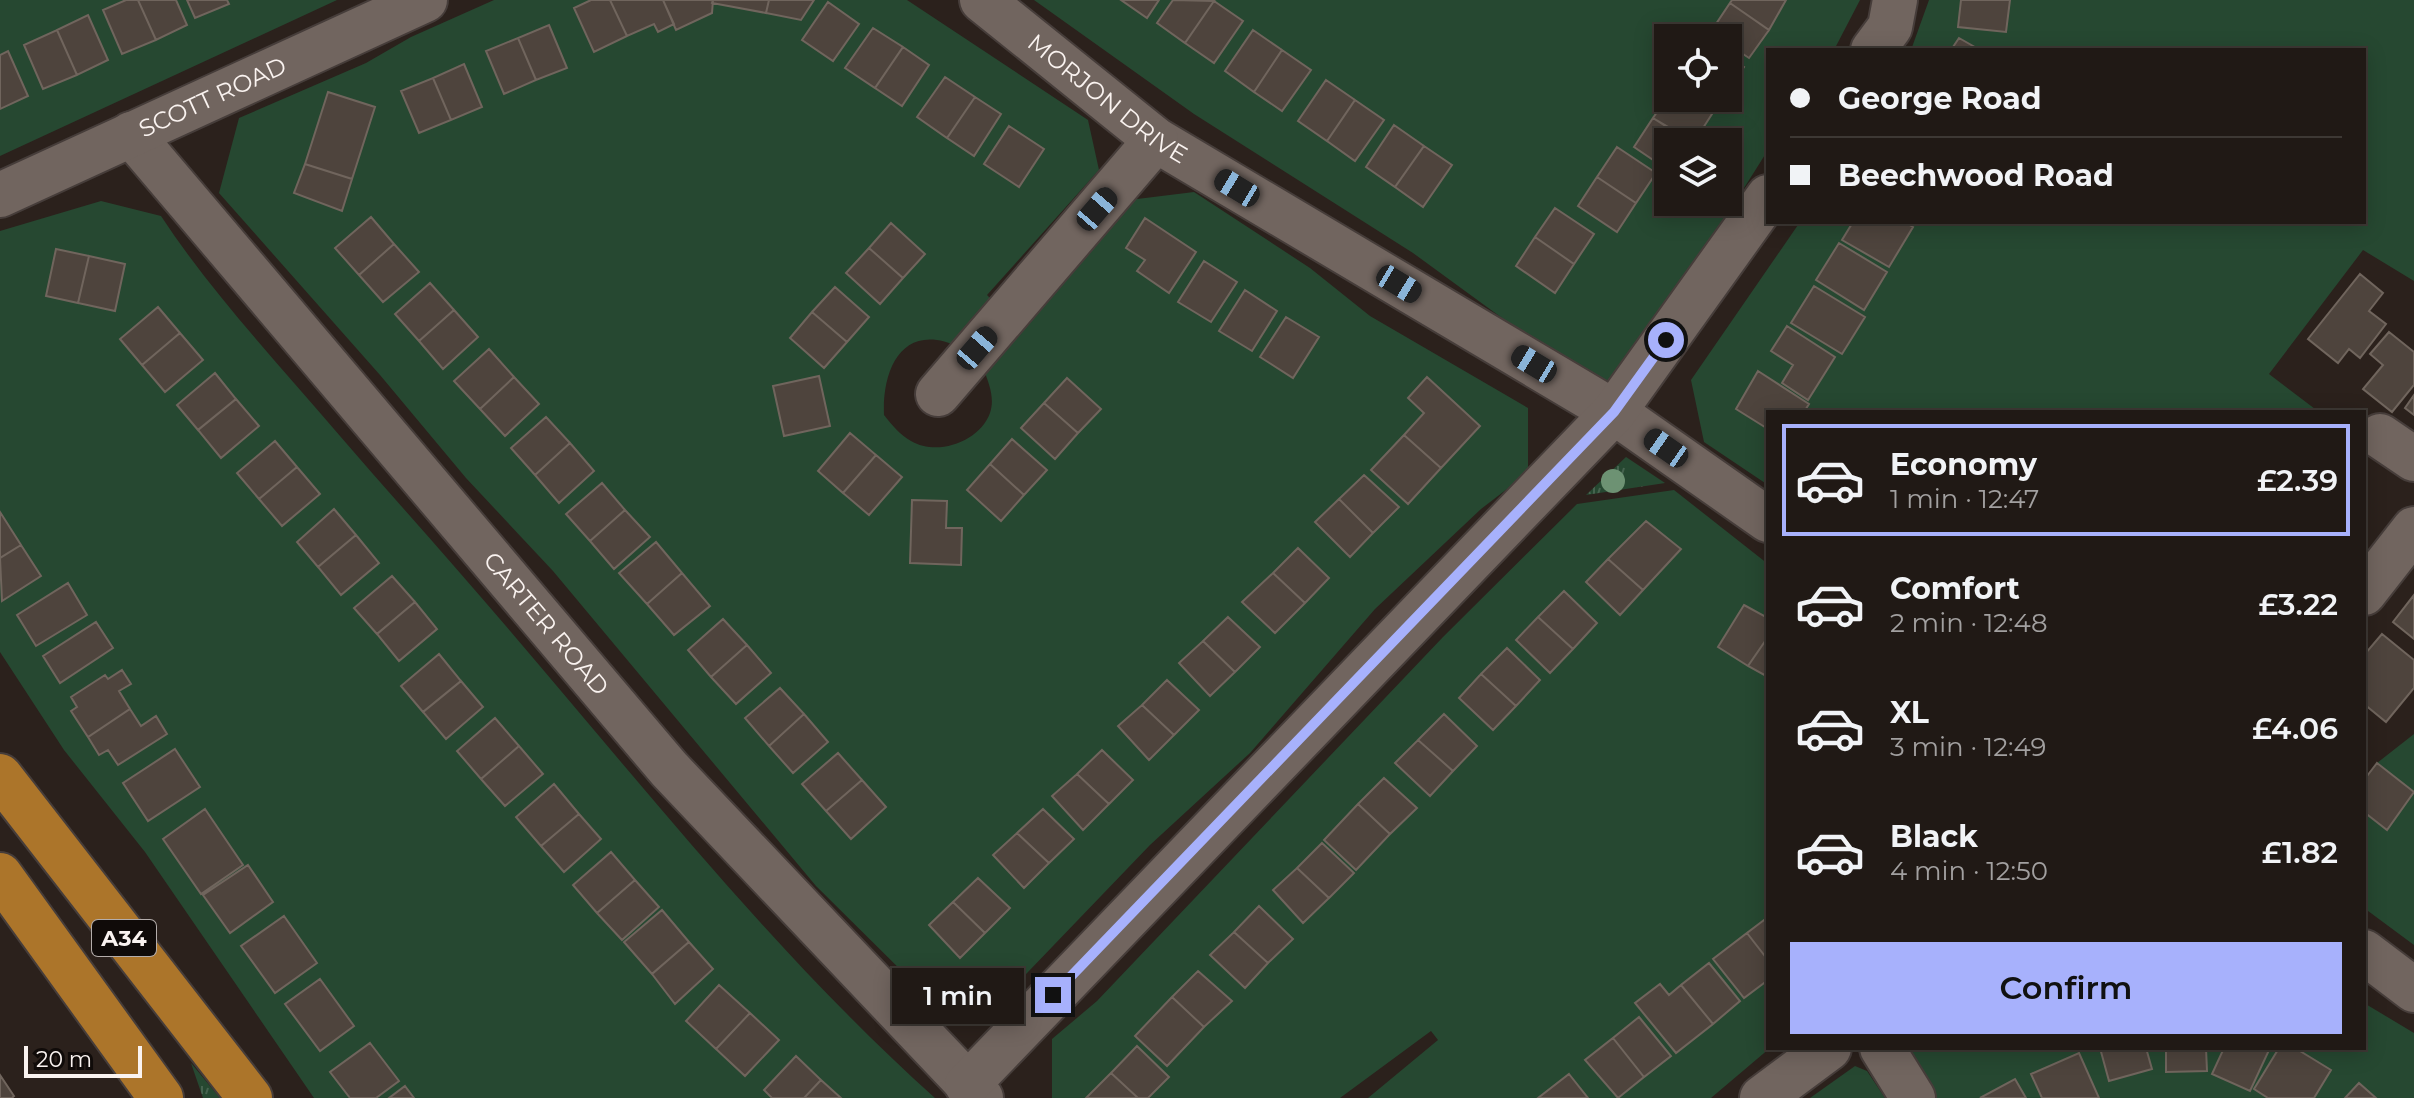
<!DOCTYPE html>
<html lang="en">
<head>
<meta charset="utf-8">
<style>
	:root { --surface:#201915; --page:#28221e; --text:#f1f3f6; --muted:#a2a0a0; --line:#3d3834; --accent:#a7b1fc }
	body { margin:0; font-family:Montserrat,sans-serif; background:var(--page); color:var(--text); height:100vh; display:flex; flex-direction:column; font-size:30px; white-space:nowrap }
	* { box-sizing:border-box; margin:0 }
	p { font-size:26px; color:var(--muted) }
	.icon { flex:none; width:44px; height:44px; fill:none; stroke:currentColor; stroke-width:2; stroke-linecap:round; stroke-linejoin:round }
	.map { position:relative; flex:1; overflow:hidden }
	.panel { position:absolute; left:1766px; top:410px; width:600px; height:640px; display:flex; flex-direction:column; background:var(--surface); border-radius:0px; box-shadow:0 4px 20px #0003,0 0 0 2px var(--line) }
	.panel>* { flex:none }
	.banner { position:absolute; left:1766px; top:48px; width:600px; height:176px; border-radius:0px; box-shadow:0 4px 20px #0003,0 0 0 2px var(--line); display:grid; align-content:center; height:176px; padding:0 24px; background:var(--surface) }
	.buttons { position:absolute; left:1654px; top:24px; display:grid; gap:16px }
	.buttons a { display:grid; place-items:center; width:88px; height:88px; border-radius:0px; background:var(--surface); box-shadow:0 4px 20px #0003,0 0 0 2px var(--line); font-size:40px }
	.scale { position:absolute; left:24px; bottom:20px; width:118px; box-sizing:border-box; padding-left:8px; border:4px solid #faf3f0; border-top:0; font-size:22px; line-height:28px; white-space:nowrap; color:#faf3f0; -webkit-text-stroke:6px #100b09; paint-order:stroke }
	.end { position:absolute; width:36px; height:36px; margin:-18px; border:10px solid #a7b1fc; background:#111; box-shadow:0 0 0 4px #111 }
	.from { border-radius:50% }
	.bubble { position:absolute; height:56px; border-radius:0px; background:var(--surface); box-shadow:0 4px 20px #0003,0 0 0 2px var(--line); font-size:26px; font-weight:600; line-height:56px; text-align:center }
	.car { position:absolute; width:24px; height:48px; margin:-24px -12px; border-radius:10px; box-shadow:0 0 6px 2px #0007; background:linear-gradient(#222 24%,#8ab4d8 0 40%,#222 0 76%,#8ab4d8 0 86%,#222 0) }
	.banner b { display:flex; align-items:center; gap:28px; height:76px; font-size:30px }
	.banner b+b { border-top:2px solid var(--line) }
	.banner i { width:20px; height:20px; background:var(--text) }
	ul { padding:14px 0 0; list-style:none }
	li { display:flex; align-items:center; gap:24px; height:112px; margin:0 16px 12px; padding:0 8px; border:4px solid transparent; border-radius:0px }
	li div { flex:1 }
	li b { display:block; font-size:30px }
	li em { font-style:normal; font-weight:600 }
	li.active { border-color:var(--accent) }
	li>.icon { width:72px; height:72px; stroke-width:1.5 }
	.action { display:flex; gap:16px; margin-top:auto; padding:16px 24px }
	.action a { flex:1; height:92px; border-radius:0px; background:var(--accent); color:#111; font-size:32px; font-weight:600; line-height:92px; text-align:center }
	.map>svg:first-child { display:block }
	.grass { fill:url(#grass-tufts) }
	.garden { fill:#264831; fill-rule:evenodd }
	.building { fill:#4e443d; stroke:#70655d; stroke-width:2 }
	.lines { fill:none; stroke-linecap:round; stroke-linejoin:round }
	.minor-casing { stroke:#463d3a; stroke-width:48 }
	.highway-casing { stroke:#463d3a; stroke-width:48 }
	.minor { stroke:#71655f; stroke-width:44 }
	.highway { stroke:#ac752a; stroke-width:44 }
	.tree { fill:#6d9273 }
	.route { stroke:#a7b1fc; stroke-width:10 }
	.labels { text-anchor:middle; stroke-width:8; stroke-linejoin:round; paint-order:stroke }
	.shield { fill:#100b09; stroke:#b4adab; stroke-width:2 }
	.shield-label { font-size:22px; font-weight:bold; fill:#faf3f0 }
	.street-label { font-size:24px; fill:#faf3f0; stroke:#100b09 }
</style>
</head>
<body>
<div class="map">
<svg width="2414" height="1098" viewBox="0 0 2414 1098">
	<defs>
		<pattern id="grass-tufts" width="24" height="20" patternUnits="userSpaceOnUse" patternTransform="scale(2)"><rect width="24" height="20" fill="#264831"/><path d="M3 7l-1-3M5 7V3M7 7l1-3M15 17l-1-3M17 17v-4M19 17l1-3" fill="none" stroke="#46634f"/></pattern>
	</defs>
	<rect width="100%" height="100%" fill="#2b211c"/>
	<path class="grass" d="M1626,457L1665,483L1586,495Z
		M191,1063L220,1098H203Z"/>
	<path class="garden" d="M0,0H337L0,156Z
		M494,0H907L1088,120L1099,170L987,295L998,306L961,348C904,320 882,367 884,415C892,425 900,435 911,441C938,457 980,441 990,413C995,398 989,384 984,370L1129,200L1194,192L1310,268L1370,316L1528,408V473L1481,509L1375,609L1250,753L1150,845L1006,995L991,1002L952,1004L921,990L816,886L553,571L466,478L380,375L219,193L239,118L366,63L411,37Z
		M1034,0H1860L1834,50H1768V150L1620,385L1599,389L1413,253L1194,114ZM1668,38H1728V98H1668ZM1668,142H1728V202H1668Z
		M1929,0H2414V281L2363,250L2269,374L2319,412H1768V485L1704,442L1691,380L1800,222H2364V50H1911Z
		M101,201L161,216C213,295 279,364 340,436C397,502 455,566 511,632C648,792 778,957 935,1098H314L145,852L64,750L0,652V231Z
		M1674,490L1768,564L1770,1048L1711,1098H1368L1438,1040L1431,1031L1340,1098H1052V1039L1097,1001L1443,637L1577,504Z
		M2414,734V945L2364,908V780L2377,763Z
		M2364,1003L2414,1033V1098H1922L1889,1048H2364Z
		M1855,1066L1867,1071L1885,1098H1810Z"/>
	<path class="building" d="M126,0H138L156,40L122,54L103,10Z
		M138,0H176L187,25L156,40Z
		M187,0H227L229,4L195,18Z
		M591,0H610L627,36L594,52L574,8Z
		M610,0H663L674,24L658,32L654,24L627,36Z
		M663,0H713L712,13L676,30Z
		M713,0H769L766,13L712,3Z
		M769,0H814L801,20L766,13Z
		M1121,0H1159L1147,18Z
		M1173,0L1214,1L1185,43L1157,23Z
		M1732,0H1786L1769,30L1730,3Z
		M1961,0H2010L2006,32L1958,27Z
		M1214,1L1243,21L1214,63L1185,43Z
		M828,2L859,24L833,61L802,40Z
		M1730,3L1769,30L1749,58L1728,44V38L1710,33Z
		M88,15L108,60L77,75L57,30Z
		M549,25L567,68L536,80L518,38Z
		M873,28L903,47L875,88L845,68Z
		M57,30L77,75L43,89L24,45Z
		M1253,30L1282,50L1254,92L1225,71Z
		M518,38L536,80L504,94L486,51Z
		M1959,38L1980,50H1951Z
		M903,47L929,65L902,106L875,88Z
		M1282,50L1311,70L1282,111L1254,92Z
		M8,51L28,96L0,109V55Z
		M1728,56L1744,67L1728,91Z
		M464,64L482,107L451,120L433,78Z
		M945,77L975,97L947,138L917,117Z
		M433,78L451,120L419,133L401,91Z
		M1326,80L1355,100L1327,141L1298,121Z
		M328,92L375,107L352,179L305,164Z
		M1668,96L1688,98L1712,114L1694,142L1653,118Z
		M975,97L1001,114L974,156L947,138Z
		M1355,100L1384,120L1355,161L1327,141Z
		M1653,118L1690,142H1668V170L1634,147Z
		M1394,125L1424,146L1395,187L1366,167Z
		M1009,126L1044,149L1019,187L984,164Z
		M1424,146L1452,165L1423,207L1395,187Z
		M1617,147L1656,173L1636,203L1597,177Z
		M305,164L352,179L342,211L294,193Z
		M1597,177L1636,203L1617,232L1578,206Z
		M1555,208L1594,234L1574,264L1535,237Z
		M371,217L394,244L359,275L335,248Z
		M1145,218L1196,252L1169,293L1137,271L1145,260L1126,248Z
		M1853,222H1904L1913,227L1889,267L1842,240Z
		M891,223L925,254L903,278L869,248Z
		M1535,237L1574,264L1555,293L1516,266Z
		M1839,243L1887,272L1864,310L1816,280Z
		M394,244L419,272L383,302L359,275Z
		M869,248L903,278L880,304L846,273Z
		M56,249L89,256L78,303L46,296Z
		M89,256L125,264L115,311L78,303Z
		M1204,261L1237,282L1211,322L1178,302Z
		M2360,274L2383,293L2369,311L2386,324L2360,358L2349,349L2338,363L2308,339Z
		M430,283L454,310L419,341L395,314Z
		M1814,286L1865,317L1842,354L1791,323Z
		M835,287L869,317L847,342L812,312Z
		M1245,290L1277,311L1252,351L1219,331Z
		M158,307L180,333L142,365L120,339Z
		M454,310L478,337L443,369L419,341Z
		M812,312L847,342L824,368L790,338Z
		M1286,317L1319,337L1293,378L1260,357Z
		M1787,326L1835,357L1808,400L1782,383L1793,365L1771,351Z
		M2389,332L2414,352V385L2392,412L2363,389L2383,365L2370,354Z
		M180,333L203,360L165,392L142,365Z
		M489,349L514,377L480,409L454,381Z
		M1758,371L1809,404L1804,412H1768V429L1736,409Z
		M215,373L236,399L198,430L177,405Z
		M819,376L830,426L784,436L773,386Z
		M514,377L539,404L505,436L480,409Z
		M1427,377L1480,426L1441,468L1404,435L1424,413L1408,398Z
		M1067,378L1101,409L1078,433L1044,403Z
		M2414,395V415L2405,408Z
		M236,399L259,426L221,458L198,430Z
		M1044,403L1078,433L1055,459L1021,428Z
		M546,417L570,443L535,475L511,448Z
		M850,433L876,455L843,493L818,471Z
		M1404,435L1441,468L1408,504L1371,470Z
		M1012,439L1047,470L1024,495L990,464Z
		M275,441L297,467L259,499L237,473Z
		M570,443L594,471L559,503L535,475Z
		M876,455L902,477L869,515L843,493Z
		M990,464L1024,495L1001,521L967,490Z
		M297,467L320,494L282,526L259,499Z
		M1364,475L1399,507L1373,533L1339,499Z
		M602,483L625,510L590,541L566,514Z
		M1339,499L1373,533L1350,557L1315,522Z
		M912,500L947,501L946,528H962L961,565L910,563Z
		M334,509L356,535L318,567L297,542Z
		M625,510L650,537L614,569L590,541Z
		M0,512L21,545L0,558Z
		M1646,521L1681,549L1643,590L1608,559Z
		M356,535L379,563L341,595L318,567Z
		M656,542L682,573L647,604L619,573Z
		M21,545L41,576L2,601L0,558Z
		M1298,548L1329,578L1305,603L1273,573Z
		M1608,559L1643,590L1620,615L1586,582Z
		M682,573L710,606L674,635L647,604Z
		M1273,573L1305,603L1275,633L1242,602Z
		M392,576L415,602L377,634L354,608Z
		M68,583L87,615L36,646L17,615Z
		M1564,591L1597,623L1573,649L1538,617Z
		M2414,595V639L2393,622Z
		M415,602L437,629L399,661L377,634Z
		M1744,605L1768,618V637L1748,666L1718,647Z
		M1228,617L1260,647L1235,672L1203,641Z
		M1538,617L1573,649L1550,673L1516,640Z
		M723,619L747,645L711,677L688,650Z
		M96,622L113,648L60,683L43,656Z
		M2382,634L2414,660V688L2386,722L2364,704V655Z
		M1768,637V677L1748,666Z
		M1203,641L1235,672L1210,696L1179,663Z
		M747,645L771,673L736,704L711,677Z
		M1507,648L1540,680L1516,706L1481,674Z
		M439,654L461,681L423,712L401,686Z
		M122,670L131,684L119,691L130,709L88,737L71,711L77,707L71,697L105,675L108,679Z
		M1481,674L1516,706L1493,730L1459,698Z
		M1167,680L1199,710L1174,735L1142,705Z
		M461,681L483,707L446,739L423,712Z
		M780,688L804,714L769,746L745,718Z
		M1142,705L1174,735L1149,760L1118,726Z
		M130,709L141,726L156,716L167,734L118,765L108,750L99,755L88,737Z
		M804,714L828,742L793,773L769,746Z
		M1444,714L1477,746L1453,771L1418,740Z
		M495,718L519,746L481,779L457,751Z
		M1418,740L1453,771L1430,796L1395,763Z
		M519,746L543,774L505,806L481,779Z
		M175,749L200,787L148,821L123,783Z
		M1102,750L1133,780L1109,804L1077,774Z
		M838,753L862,780L826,811L802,784Z
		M2377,763L2414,792L2387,830L2364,812V780Z
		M1077,774L1109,804L1083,830L1052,796Z
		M1384,778L1417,808L1390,834L1358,804Z
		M862,780L886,807L851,839L826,811Z
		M554,784L579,814L541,846L516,817Z
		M1358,804L1390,834L1356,870L1324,840Z
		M205,809L243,865L201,894L163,839Z
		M1043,809L1074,839L1049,863L1017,833Z
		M579,814L601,839L564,872L541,846Z
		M1017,833L1049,863L1024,888L993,855Z
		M1322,843L1354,873L1329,898L1297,868Z
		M611,852L635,880L597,913L573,885Z
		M248,865L273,902L230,933L203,895Z
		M1297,868L1329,898L1303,923L1273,890Z
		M978,878L1010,908L985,933L953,902Z
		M635,880L659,907L622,940L597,913Z
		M953,902L985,933L960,958L929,925Z
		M1259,906L1293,939L1268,963L1234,932Z
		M662,910L689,942L652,974L624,942Z
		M284,916L317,963L275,993L241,946Z
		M1768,917V960L1747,933Z
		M1234,932L1268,963L1245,988L1210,955Z
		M1747,933L1768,960V980L1744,998L1713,959Z
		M689,942L713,969L675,1004L652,974Z
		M1709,963L1740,1001L1713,1024L1681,985Z
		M1198,971L1232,1001L1204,1027L1172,997Z
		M320,979L354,1026L320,1051L285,1004Z
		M1660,984L1669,995L1681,985L1713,1024L1676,1053L1635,1003Z
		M719,985L750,1013L716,1049L686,1021Z
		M1172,997L1204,1027L1167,1066L1135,1036Z
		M750,1013L779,1040L745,1076L716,1049Z
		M1639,1017L1671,1056L1644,1077L1613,1038Z
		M1613,1038L1644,1077L1618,1098L1585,1060Z
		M370,1043L399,1081L376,1098H350L330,1072Z
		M1137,1046L1169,1077L1148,1098H1138L1111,1073Z
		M2100,1048H2146L2152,1069L2109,1081Z
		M2166,1048H2206L2207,1071L2166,1072Z
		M2224,1048H2270L2250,1091L2212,1074Z
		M2279,1048H2295L2331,1070L2314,1098H2268L2254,1089Z
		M2079,1053L2099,1098H2042L2031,1074Z
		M796,1056L821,1080L804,1098H772L764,1090Z
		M1111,1073L1138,1098H1086Z
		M1569,1074L1588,1098H1538Z
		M0,1075L14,1096L12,1098H0Z
		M2015,1079L2026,1098H1980Z
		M821,1080L841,1098H804Z
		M2359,1083L2376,1098H2345Z
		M405,1086L414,1098H389Z"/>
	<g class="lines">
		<defs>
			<g id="minor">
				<path id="s1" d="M982,0L1156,140L1614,412L1768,520"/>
				<path d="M1873,50L1890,27L1895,0"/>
				<path id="s2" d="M131,134L669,769L981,1098"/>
				<path id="s3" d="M0,195L425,0"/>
				<path d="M938,394L1156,140"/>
				<path d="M2380,436L2414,459"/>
				<path d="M2364,593L2414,529"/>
				<path d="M2364,952L2414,990"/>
				<path d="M1882,1048L1913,1098"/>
				<path d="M967,1085L1614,412L1768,197"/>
				<path d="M1762,1098L1829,1048"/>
			</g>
			<path id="highway" d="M0,776L250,1098
				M0,875L161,1098"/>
		</defs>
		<use href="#minor" class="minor-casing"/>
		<use href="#highway" class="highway-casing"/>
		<use href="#minor" class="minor"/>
		<use href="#highway" class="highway"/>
	</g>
	<circle class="tree" cx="1613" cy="481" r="12"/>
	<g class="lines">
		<path class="route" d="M1053,995L1614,412L1666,340"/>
	</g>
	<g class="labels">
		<rect class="shield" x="92" y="920" width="64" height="36" rx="6"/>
		<g class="shield-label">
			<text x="124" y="946">A34</text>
		</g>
		<g class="street-label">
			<text dy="8" stroke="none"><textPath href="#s3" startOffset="234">SCOTT ROAD</textPath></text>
			<text dy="8" stroke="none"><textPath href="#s1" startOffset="160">MORJON DRIVE</textPath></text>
			<text dy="8" stroke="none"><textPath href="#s2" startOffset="642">CARTER ROAD</textPath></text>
		</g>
	</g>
</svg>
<div class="buttons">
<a><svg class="icon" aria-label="locate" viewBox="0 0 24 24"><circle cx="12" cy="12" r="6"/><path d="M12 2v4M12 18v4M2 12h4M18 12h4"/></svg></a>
<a><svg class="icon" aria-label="layers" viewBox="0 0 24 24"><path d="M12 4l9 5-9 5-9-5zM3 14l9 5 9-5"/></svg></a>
</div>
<div class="scale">20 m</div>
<i class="end from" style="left:1666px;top:340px"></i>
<i class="end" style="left:1053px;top:995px"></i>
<div class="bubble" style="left:892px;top:968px;width:132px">1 min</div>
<i class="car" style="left:1237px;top:188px;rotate:301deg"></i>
<i class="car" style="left:1097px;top:209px;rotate:41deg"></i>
<i class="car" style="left:1399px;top:284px;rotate:121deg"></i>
<i class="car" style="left:977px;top:348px;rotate:41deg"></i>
<i class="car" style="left:1534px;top:364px;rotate:301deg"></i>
<i class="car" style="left:1666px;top:448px;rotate:305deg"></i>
<div class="banner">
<b><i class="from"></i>George Road</b>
<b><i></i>Beechwood Road</b>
</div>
<section class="panel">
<ul>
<li class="active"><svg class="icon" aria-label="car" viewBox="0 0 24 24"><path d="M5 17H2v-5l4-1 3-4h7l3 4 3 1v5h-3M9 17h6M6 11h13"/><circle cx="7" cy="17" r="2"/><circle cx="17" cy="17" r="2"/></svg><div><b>Economy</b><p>1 min · 12:47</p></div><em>£2.39</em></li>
<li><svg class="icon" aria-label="car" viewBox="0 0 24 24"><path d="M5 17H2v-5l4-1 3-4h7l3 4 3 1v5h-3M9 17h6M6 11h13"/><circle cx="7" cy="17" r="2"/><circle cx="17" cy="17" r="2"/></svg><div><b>Comfort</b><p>2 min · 12:48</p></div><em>£3.22</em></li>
<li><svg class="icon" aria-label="car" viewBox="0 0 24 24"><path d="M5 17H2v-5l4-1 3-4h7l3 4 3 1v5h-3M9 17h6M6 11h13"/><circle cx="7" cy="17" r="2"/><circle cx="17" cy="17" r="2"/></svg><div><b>XL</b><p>3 min · 12:49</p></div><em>£4.06</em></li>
<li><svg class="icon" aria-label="car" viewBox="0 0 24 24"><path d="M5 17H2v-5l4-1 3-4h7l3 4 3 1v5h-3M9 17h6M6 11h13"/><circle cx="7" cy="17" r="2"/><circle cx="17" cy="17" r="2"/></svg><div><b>Black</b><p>4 min · 12:50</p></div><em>£1.82</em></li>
</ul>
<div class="action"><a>Confirm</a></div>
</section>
</div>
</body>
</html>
